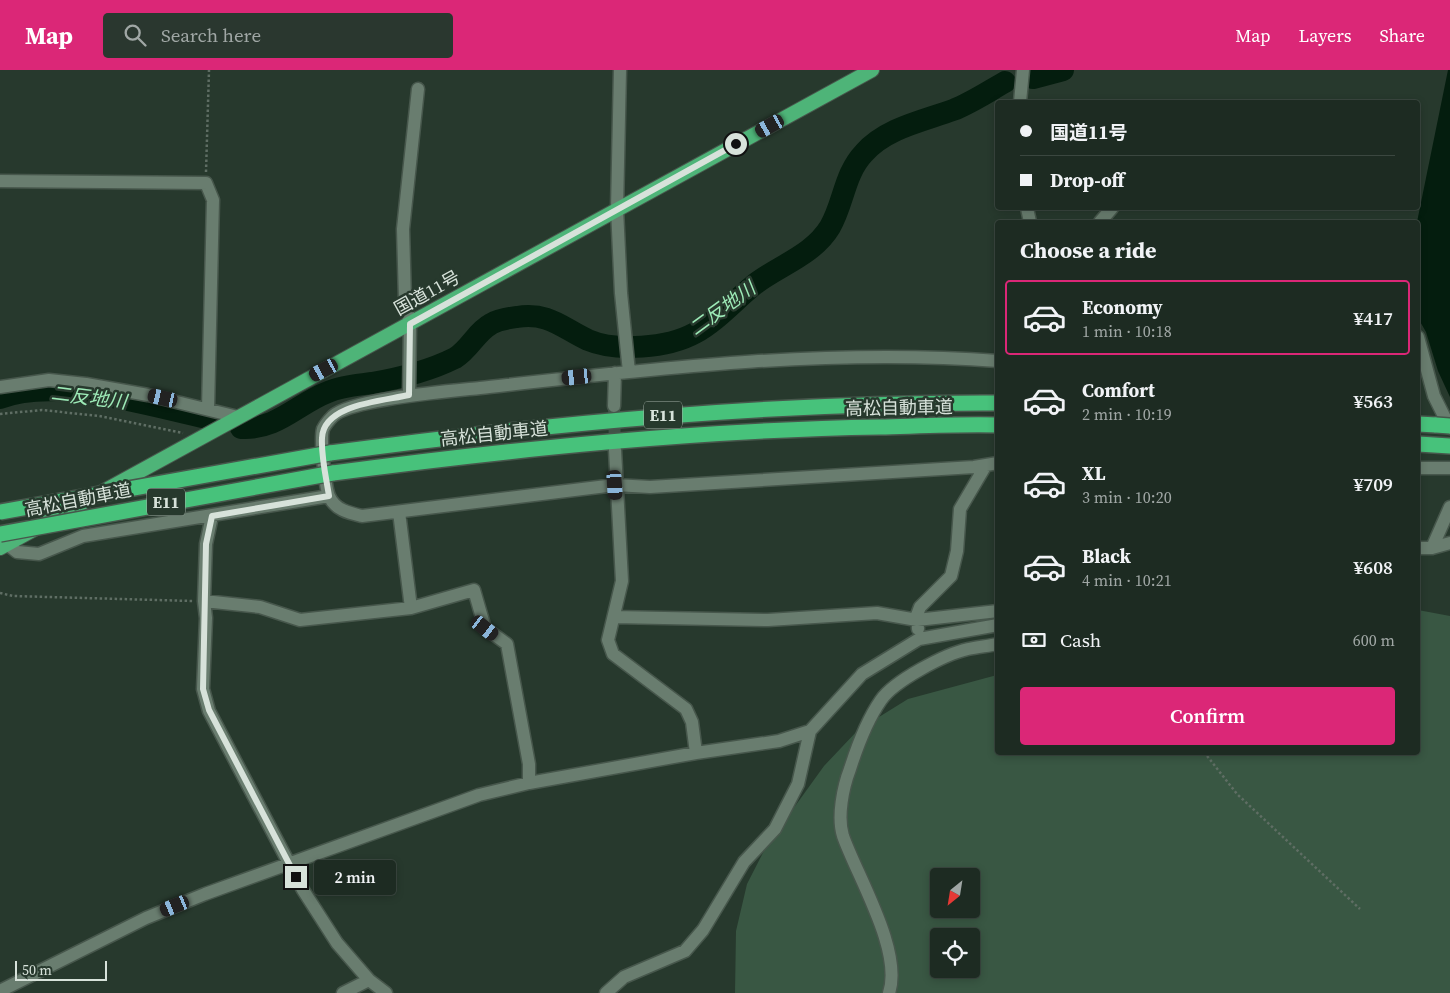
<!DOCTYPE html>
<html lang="en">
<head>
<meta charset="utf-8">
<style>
	:root { --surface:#1d2b22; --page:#2a372f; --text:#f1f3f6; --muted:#a0a7a5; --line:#3b4740; --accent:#db2777 }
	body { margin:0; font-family:"Source Serif 4","Noto Sans JP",serif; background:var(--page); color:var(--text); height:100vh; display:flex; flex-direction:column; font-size:19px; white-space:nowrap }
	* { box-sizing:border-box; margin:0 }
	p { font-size:16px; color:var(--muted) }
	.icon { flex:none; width:28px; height:28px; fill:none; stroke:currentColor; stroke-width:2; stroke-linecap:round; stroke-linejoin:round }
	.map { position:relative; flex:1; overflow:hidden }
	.details { position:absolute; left:995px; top:150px; width:425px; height:535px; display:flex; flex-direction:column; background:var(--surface); border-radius:5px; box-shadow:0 2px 8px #0003,0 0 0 1px var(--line) }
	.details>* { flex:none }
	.top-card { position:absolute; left:995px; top:30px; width:425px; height:110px; border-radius:5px; box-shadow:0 2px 8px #0003,0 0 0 1px var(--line); display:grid; align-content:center; height:110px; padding:0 25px; background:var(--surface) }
	.needle { width:32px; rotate:210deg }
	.fabs { position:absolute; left:930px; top:798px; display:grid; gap:10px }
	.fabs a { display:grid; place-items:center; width:50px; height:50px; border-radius:5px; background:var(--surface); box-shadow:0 2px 8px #0003,0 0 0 1px var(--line); font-size:25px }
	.scale { position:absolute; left:15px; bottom:12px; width:92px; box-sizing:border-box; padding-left:5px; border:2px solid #d7e2da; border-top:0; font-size:14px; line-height:18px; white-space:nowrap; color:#d7e2da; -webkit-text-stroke:4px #27392d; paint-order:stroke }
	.end { position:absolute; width:22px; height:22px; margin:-11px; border:6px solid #d7e2da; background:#111; box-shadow:0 0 0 2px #111 }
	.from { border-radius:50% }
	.bubble { position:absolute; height:35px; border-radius:5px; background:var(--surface); box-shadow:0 2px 8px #0003,0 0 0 1px var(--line); font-size:16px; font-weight:600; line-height:35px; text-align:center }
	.car { position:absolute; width:15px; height:30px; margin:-15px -8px; border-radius:6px; box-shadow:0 0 4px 1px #0007; background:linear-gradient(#222 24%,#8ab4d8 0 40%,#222 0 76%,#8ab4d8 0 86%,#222 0) }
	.top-card b { display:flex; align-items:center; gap:18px; height:48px; font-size:19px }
	.top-card b+b { border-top:1px solid var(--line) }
	.top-card i { width:12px; height:12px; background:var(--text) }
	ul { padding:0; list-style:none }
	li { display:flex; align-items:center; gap:15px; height:75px; margin:0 10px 8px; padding:0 15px; border:2px solid transparent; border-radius:5px }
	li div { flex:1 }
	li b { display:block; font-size:19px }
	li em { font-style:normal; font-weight:600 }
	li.on { border-color:var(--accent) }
	li>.icon { width:45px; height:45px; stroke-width:1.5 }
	h2 { padding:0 25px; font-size:22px; line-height:60px }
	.pay { display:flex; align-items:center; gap:12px; height:55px; padding:0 25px; font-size:19px }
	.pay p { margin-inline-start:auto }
	.button { display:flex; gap:10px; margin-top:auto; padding:10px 25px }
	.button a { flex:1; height:58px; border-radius:5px; background:var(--accent); color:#fff; font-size:20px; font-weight:600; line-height:58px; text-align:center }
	header { display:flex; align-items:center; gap:30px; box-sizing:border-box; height:70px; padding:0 25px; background:var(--accent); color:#fff }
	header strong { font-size:24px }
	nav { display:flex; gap:28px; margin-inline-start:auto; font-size:18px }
	.search { width:350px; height:45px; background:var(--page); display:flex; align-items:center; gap:12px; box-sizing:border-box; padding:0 18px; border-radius:5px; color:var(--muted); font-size:19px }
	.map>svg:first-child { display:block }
	.green { fill:#395743; fill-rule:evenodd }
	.water { fill:#041d0e }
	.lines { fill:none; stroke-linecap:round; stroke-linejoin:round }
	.river { stroke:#041d0e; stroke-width:22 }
	.minor-tunnel { stroke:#415247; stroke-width:12; stroke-dasharray:12 6; stroke-linecap:butt }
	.minor-casing { stroke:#47574c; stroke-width:15 }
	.tertiary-casing { stroke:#47574c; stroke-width:15 }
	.trunk-casing { stroke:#47574c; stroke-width:16 }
	.motorway-casing { stroke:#47574c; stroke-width:18 }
	.path { stroke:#5f6e64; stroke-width:2.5; stroke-dasharray:2.5 2.5; stroke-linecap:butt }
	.minor { stroke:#697d6f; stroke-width:12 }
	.tertiary { stroke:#697d6f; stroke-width:12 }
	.trunk { stroke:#4eb478; stroke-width:14 }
	.motorway { stroke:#47c27b; stroke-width:15 }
	.motorway-bridge-casing { stroke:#47574c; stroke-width:18; stroke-linecap:butt }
	.motorway-bridge { stroke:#47c27b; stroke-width:15 }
	.route { stroke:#d7e2da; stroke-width:6 }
	.labels { text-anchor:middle; stroke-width:5; stroke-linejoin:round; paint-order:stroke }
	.shield { fill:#27392d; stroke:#a2afa6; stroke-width:1 }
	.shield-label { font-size:16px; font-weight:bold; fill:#d7e2da }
	.street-label { font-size:18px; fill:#d7e2da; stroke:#27392d }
	.water-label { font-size:19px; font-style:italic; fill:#9deab7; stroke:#27392d }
</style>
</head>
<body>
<header>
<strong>Map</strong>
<div class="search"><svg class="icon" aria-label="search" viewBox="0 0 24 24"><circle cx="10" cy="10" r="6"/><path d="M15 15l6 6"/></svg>Search here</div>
<nav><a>Map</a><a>Layers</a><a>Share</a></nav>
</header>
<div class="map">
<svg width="1450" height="923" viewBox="0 0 1450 923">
	<rect width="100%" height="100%" fill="#27392d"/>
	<path class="green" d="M1418,540L1450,546V923H735L736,861L747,814L767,775L824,696L858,660L908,629L997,605L998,682H1418ZM939,806H971V839H939ZM939,866H971V899H939Z"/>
	<path class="water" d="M1448,0H1450V327L1438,301L1426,262L1418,248L1417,152Z"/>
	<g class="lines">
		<path class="river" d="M1033,8L1063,0
			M0,328C56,306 150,336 207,348
			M241,358C277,360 297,334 328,322C341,316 358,315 372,313C401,308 429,301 455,288C470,279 476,262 491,254C499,249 509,248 517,247C549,242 562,258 588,270C616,282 668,278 695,263C717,251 735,230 755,214C780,195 813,185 830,157C844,133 844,104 864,83C886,58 923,51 953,40C971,33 989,21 1005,12"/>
		<path class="minor-tunnel" d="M614,336L615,380"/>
		<defs>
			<path id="minor" d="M620,0L617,139L621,223L629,302
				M0,111L206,113L213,130L208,339
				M1418,267L1434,326L1450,358
				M998,291C825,278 652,299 480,318C451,321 351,329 333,346C329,350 325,355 323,359C320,369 325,416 329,426C335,440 349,443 362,446L615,415L650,417L974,397L998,393
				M0,317L49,310L86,314L148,325L238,347
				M409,325L410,254L405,230L403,159L418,19
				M614,336L615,303
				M615,380L622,511L608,570L613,584L686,639L692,652L696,683
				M1418,398H1450
				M399,442L411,538
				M212,446L206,474L204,531L206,548L203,619L209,641L303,820L337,873L369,910L386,923
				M7,474L17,482L39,484L83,466L329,426
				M1418,478H1432L1450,473
				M1432,478L1450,437
				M204,531L260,537L300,550L411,538L474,520L485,558L507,574L529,694V713
				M614,547L768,550L877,543L917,550L998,541
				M918,559L917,545L920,537L951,506L957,481L960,439L986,395
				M0,921L146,848L205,824L479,725L529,713L696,683L779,671L810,661L862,604L919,569L998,555
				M343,923L369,910
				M606,923L624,907L685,881L703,860L744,792L775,759L798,714L810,661
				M889,923C903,881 857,806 843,766C837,747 843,717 850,699C857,677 867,650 881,630C894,611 945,584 968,579C977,577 988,576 998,574"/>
			<path id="tertiary" d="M1020,32L1023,0
				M1027,138L1030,152
				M1100,152L1112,138"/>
			<path id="trunk" d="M0,478L872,0"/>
			<path id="motorway" d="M1418,354L1436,355
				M1418,374L1450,376
				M330,383C552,353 774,332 998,333
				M333,403C515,379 697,360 880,357C919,356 959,354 998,355"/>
		</defs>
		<use href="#minor" class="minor-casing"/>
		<use href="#tertiary" class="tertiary-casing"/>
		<use href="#trunk" class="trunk-casing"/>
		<use href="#motorway" class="motorway-casing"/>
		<path class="path" d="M206,102L209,0
			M0,344L42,340L99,346L183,363
			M0,523L13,526L193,531
			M1204,682L1237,724L1360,839"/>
		<use href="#minor" class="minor"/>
		<use href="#tertiary" class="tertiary"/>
		<use href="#trunk" class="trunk"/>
		<use href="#motorway" class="motorway"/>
		<defs>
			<path id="motorway-bridge" d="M1436,355L1450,356
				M0,442L330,383
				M0,464L333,403"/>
		</defs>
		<use href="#motorway-bridge" class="motorway-bridge-casing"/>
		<use href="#motorway-bridge" class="motorway-bridge"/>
	</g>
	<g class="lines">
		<path class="route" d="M296,807L209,640L203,619L206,474L212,446L329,426C326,407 321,386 322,368C323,334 383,331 409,325L410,254L736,74"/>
	</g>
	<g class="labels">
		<g class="shield">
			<rect x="644" y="331.5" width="38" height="27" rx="4"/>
			<rect x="147" y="418.5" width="38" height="27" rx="4"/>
		</g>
		<g class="shield-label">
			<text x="663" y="351">E11</text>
			<text x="166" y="438">E11</text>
		</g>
		<g class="street-label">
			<text transform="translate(427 223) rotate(-29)" y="6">国道11号</text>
			<text transform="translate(899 338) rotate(-1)" y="6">高松自動車道</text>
			<text transform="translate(494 364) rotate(-6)" y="6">高松自動車道</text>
			<text transform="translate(78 430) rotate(-11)" y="6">高松自動車道</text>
		</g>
		<g class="water-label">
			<text transform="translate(722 238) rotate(-36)" y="7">二反地川</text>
			<text transform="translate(89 327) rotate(7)" y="7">二反地川</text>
		</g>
	</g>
</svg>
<div class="fabs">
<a><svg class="needle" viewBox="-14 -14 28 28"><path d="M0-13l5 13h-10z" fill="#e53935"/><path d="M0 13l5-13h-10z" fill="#a0a7a5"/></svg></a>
<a><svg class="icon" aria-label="locate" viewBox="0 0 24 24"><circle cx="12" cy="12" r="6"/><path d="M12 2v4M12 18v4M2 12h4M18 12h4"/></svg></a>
</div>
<div class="scale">50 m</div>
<i class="end from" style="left:736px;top:74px"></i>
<i class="end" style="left:296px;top:807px"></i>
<div class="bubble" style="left:314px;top:790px;width:82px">2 min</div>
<i class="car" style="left:770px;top:56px;rotate:241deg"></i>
<i class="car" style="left:324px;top:300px;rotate:242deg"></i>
<i class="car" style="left:577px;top:307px;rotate:264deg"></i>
<i class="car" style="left:163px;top:328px;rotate:283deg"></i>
<i class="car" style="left:615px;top:415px;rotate:176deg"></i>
<i class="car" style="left:485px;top:558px;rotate:128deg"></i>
<i class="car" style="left:175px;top:836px;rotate:248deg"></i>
<div class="top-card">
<b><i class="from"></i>国道11号</b>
<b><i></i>Drop-off</b>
</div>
<section class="details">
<h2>Choose a ride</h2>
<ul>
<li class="on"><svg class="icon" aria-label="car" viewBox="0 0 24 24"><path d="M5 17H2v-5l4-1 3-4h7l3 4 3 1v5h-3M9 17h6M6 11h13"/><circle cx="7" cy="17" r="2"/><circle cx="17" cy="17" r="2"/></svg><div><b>Economy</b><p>1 min · 10:18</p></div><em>¥417</em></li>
<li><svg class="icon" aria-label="car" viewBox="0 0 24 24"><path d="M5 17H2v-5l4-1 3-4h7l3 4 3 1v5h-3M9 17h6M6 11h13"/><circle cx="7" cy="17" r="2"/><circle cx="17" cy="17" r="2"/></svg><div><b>Comfort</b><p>2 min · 10:19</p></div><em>¥563</em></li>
<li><svg class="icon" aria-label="car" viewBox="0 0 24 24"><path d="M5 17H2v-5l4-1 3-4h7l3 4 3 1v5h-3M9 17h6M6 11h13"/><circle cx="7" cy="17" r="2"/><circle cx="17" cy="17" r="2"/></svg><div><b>XL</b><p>3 min · 10:20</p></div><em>¥709</em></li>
<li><svg class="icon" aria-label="car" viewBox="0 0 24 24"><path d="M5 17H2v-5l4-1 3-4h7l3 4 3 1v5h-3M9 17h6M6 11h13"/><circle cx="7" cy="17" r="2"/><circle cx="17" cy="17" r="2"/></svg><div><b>Black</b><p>4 min · 10:21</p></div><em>¥608</em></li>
</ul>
<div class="pay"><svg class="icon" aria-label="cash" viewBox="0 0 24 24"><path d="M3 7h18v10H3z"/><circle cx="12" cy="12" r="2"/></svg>Cash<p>600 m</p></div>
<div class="button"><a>Confirm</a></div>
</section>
</div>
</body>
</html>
